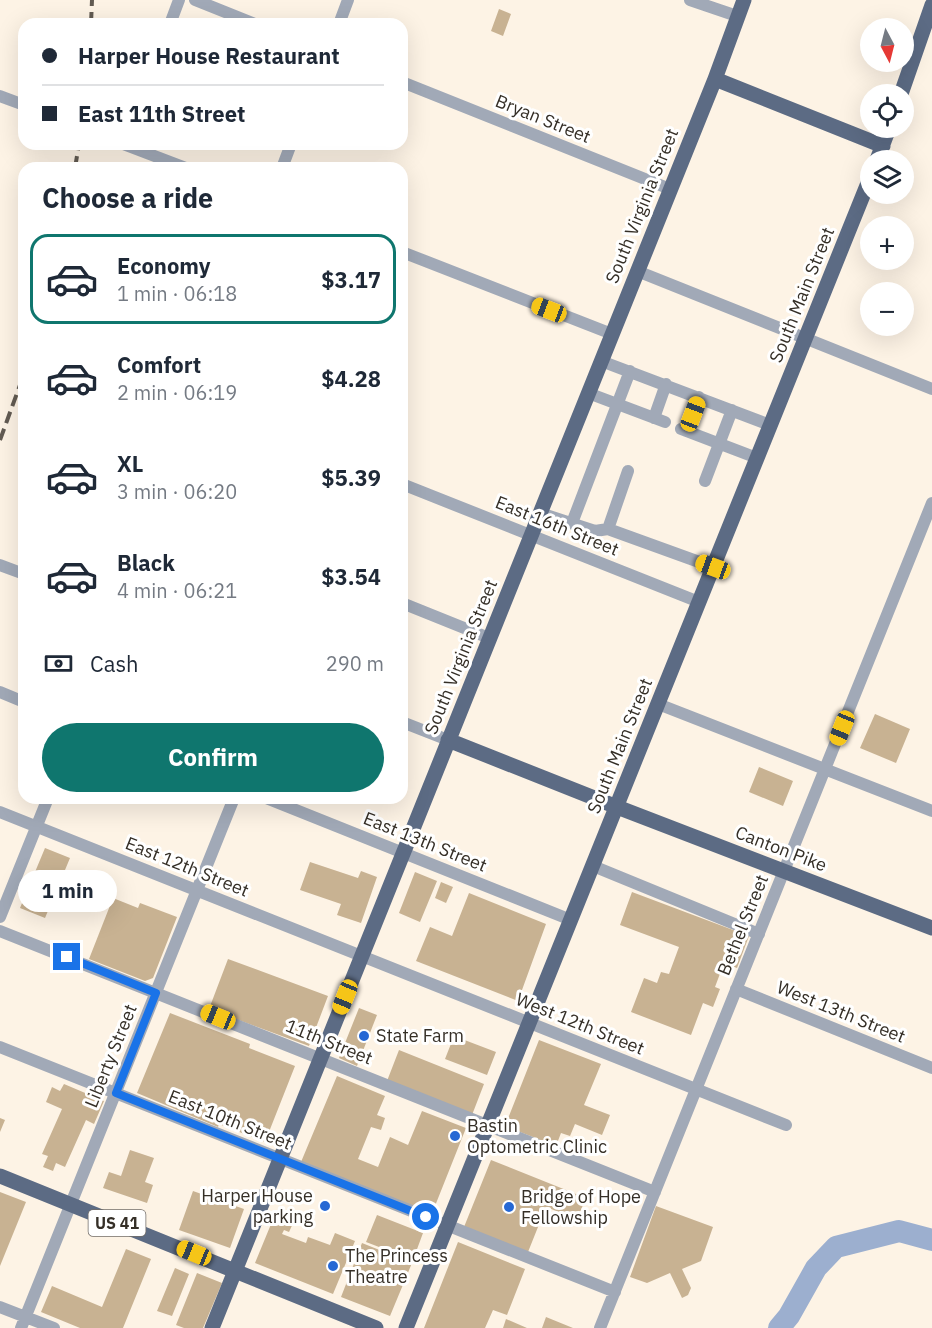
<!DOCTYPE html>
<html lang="en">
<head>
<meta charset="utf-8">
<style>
	:root { --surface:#fff; --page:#f2f2f3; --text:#1f2937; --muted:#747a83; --line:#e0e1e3; --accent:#0f766e }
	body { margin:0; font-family:"IBM Plex Sans",sans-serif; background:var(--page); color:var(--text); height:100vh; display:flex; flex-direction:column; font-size:22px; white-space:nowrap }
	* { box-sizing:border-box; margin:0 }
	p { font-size:20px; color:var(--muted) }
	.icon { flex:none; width:33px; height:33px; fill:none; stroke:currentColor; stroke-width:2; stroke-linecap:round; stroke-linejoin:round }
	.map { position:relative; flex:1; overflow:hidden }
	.sheet { position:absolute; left:18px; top:162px; width:390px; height:642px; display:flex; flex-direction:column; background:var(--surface); border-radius:18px; box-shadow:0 6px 24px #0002 }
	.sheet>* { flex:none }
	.top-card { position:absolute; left:18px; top:18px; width:390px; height:132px; border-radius:18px; box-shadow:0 6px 24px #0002; display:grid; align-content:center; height:132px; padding:0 24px; background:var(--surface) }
	.needle { width:39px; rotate:173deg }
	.tools { position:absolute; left:860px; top:18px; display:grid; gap:12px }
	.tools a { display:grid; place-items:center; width:54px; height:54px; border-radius:50%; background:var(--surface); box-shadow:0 6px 24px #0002; font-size:30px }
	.end { position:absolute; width:27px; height:27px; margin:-14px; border:8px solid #1a73e8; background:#fff; box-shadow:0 0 0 3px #fff }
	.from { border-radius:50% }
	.bubble { position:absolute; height:42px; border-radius:21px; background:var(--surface); box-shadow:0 6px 24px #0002; font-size:20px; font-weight:800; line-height:42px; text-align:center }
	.car { position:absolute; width:18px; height:36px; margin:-18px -9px; border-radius:8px; box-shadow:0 0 4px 2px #0007; background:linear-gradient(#f5c518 24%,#345 0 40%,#f5c518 0 76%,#345 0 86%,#f5c518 0) }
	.top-card b { display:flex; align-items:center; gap:21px; height:57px; font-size:22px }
	.top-card b+b { border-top:2px solid var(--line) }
	.top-card i { width:15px; height:15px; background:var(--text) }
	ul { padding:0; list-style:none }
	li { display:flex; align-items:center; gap:18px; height:90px; margin:0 12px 9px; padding:0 12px; border:3px solid transparent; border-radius:18px }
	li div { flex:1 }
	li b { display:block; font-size:22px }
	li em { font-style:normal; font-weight:800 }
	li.selected { border-color:var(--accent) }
	li>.icon { width:54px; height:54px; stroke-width:1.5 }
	h2 { padding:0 24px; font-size:27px; line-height:72px }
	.pay { display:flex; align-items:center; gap:15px; height:66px; padding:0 24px; font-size:22px }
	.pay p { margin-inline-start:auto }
	.cta { display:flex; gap:12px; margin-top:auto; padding:12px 24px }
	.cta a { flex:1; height:69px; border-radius:36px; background:var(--accent); color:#fff; font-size:24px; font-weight:800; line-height:69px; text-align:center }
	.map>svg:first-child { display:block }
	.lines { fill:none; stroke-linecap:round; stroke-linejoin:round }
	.river { stroke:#9cafcf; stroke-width:22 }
	.building { fill:#c8b292 }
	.minor { stroke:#a1a9b7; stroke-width:12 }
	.major { stroke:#5c6b84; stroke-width:15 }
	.rail { stroke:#625b52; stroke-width:4; stroke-dasharray:12 6; stroke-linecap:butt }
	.route { stroke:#1a73e8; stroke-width:8 }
	.poi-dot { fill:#2668d4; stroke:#fff; stroke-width:2 }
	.labels { text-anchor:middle; stroke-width:6; stroke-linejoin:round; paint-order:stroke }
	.shield { fill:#fff; stroke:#726d68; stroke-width:1.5 }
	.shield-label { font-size:16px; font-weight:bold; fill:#352f27 }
	.street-label { font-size:18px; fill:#352f27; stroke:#fff }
	.poi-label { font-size:18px; fill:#352f27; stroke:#fff; text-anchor:start }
</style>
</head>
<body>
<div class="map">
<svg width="932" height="1328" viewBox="0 0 932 1328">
	<rect width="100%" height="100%" fill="#fdf3e5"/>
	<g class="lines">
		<path class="river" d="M779,1328L789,1316L816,1268L836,1247L899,1231L932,1240"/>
	</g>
	<path class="building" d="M499,9L511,14L503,36L491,31Z
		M875,714L910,729L896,763L860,748Z
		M759,767L793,781L783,806L749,792Z
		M45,848L70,858L45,918L20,908Z
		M310,862L358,878L361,871L377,877L361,923L337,915L341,904L300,890Z
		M415,872L437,881L420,922L399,913Z
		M441,882L453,887L446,903L435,898Z
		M632,892L749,936L737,968L724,963L715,987L720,989L713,1007L703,1003L691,1035L631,1012L644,978L657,983L661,972L669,974L679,947L620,925Z
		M469,893L546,924L518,1001L416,961L430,927L452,936Z
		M113,898L138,908L140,903L177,917L153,978L145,981L89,959Z
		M228,959L328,996L309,1046L209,1009Z
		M359,1008L377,1015L357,1066L339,1058Z
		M170,1013L250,1044L249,1048L295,1066L265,1142L219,1124L218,1127L137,1093Z
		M454,1036L496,1052L487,1075L445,1059Z
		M539,1040L601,1064L584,1105L610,1115L602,1135L575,1124L570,1136L561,1133L556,1146L505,1126Z
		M399,1050L484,1084L472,1115L387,1081Z
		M337,1076L385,1096L377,1115L385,1118L381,1130L371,1127L358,1159L378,1167L390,1137L408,1145L422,1111L466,1128L431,1216L301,1162Z
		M64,1084L104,1101L94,1124L86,1120L65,1167L56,1163L53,1171L43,1167L48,1156L42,1154L62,1109L46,1102L52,1087L60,1091Z
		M0,1118L5,1120L0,1132Z
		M130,1150L154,1158L145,1182L153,1185L147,1203L103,1188L109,1172L121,1176Z
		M491,1160L586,1198L577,1219L546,1207L528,1252L464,1227Z
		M193,1191L244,1209L230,1248L179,1230Z
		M0,1192L26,1202L0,1266Z
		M656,1206L713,1227L701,1261L682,1269L691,1288L688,1295L682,1298L670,1273L647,1283L630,1277Z
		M276,1212L295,1219L289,1232L284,1230L282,1234L306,1243L308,1237L330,1245L335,1233L355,1241L333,1294L255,1263Z
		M377,1215L423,1233L413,1260L366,1242Z
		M458,1242L525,1269L507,1315L493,1310L485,1328H424Z
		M362,1243L412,1263L390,1316L341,1297Z
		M126,1249L151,1259L123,1328H80L41,1312L52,1286L102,1307Z
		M175,1268L189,1274L172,1316L157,1311Z
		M197,1273L222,1283L203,1328H184L176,1325Z
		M546,1317L573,1328H542Z
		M506,1319L527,1328H503Z"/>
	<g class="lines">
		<path class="minor" d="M195,0L255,24
			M690,0L737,16
			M170,24L179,0
			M339,24L348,0
			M402,82L670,189
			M0,96L24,105
			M123,144L186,168
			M282,168L291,144
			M402,252L612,334
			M637,271L932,389
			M601,361L770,425
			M588,393L665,422
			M654,418L666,384
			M681,429L757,458
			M686,431L699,397
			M705,481L732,410
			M402,484L699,602
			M540,513L595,531L608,529L713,567
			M572,523L630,371
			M608,529L628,471
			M0,565L24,574
			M402,603L489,638
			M0,692L24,702
			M658,704L932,811
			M402,722L448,740
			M266,798L571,920
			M0,812L786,1125
			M593,866L759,934
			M0,917L48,798
			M0,931L655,1192
			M736,989L932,1068
			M0,1047L615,1292
			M0,1307L54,1328
			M21,1328L234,798
			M600,1328L932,503"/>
		<path class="major" d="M715,79L883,146
			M901,94L932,5
			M877,160L889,128
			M448,740L617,807L932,928
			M0,1176L376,1328
			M212,1328L715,79L744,0
			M406,1328L870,178"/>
		<path class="rail" d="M91,24L92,0
			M75,168L79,144
			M0,440L24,374"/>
	</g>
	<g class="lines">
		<path class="route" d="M67,957L156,993L116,1093L426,1217"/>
	</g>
	<g class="poi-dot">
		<circle cx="364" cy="1036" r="6"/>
		<circle cx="455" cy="1136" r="6"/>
		<circle cx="325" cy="1206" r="6"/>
		<circle cx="509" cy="1207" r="6"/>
		<circle cx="333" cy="1266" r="6"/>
	</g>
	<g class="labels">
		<rect class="shield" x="88.5" y="1210" width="57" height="26" rx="4.5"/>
		<g class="shield-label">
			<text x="117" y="1229">US 41</text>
		</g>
		<g class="street-label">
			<text transform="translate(543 119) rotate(22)" y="6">Bryan Street</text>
			<text transform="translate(642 206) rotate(-68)" y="6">South Virginia Street</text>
			<text transform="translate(802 295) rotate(-68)" y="6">South Main Street</text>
			<text transform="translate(557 526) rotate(22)" y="6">East 16th Street</text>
			<text transform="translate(461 657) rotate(-68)" y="6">South Virginia Street</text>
			<text transform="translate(620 746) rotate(-68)" y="6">South Main Street</text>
			<text transform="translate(425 842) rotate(22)" y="6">East 13th Street</text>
			<text transform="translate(781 849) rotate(21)" y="6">Canton Pike</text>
			<text transform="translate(187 867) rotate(22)" y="6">East 12th Street</text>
			<text transform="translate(743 925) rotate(-68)" y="6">Bethel Street</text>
			<text transform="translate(841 1012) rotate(22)" y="6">West 13th Street</text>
			<text transform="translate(580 1024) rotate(22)" y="6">West 12th Street</text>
			<text transform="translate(329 1042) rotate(22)" y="6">11th Street</text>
			<text transform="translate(111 1056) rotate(-68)" y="6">Liberty Street</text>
			<text transform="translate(230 1120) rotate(22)" y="6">East 10th Street</text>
		</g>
		<g class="poi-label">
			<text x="376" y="1042">State Farm</text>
			<text x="467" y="1132">Bastin<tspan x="467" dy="21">Optometric Clinic</tspan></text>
			<text x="313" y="1202" text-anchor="end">Harper House<tspan x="313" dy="21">parking</tspan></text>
			<text x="521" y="1203">Bridge of Hope<tspan x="521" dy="21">Fellowship</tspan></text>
			<text x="345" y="1262">The Princess<tspan x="345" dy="21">Theatre</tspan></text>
		</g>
	</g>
</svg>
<div class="tools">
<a><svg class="needle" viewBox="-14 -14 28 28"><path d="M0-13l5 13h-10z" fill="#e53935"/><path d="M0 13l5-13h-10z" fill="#747a83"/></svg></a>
<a><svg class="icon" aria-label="locate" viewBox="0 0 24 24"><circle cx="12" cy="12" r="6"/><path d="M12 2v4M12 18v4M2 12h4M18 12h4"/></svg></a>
<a><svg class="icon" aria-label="layers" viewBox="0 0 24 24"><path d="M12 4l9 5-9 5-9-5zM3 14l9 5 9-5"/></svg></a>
<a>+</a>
<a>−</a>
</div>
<i class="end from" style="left:426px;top:1217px"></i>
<i class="end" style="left:67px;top:957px"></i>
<div class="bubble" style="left:18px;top:870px;width:99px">1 min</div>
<i class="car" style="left:549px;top:310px;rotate:291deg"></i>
<i class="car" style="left:693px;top:414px;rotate:21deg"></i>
<i class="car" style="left:713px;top:567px;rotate:290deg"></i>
<i class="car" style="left:842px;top:728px;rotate:202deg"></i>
<i class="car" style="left:345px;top:997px;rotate:202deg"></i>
<i class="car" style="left:218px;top:1017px;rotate:292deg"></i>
<i class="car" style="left:194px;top:1253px;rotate:292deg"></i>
<div class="top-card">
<b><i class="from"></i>Harper House Restaurant</b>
<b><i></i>East 11th Street</b>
</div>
<section class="sheet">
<h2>Choose a ride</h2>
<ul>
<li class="selected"><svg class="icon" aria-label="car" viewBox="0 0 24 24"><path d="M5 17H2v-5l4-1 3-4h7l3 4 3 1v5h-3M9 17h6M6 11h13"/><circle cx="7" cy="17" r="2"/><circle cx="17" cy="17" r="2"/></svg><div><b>Economy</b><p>1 min · 06:18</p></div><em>$3.17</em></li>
<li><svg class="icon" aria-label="car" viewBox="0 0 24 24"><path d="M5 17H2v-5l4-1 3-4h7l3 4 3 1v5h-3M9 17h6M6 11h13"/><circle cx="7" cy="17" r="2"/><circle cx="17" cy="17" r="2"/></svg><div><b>Comfort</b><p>2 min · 06:19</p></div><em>$4.28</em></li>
<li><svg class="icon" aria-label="car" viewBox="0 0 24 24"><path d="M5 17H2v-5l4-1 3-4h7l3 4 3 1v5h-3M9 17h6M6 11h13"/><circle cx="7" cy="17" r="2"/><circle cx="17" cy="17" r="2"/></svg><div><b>XL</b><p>3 min · 06:20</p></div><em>$5.39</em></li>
<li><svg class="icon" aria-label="car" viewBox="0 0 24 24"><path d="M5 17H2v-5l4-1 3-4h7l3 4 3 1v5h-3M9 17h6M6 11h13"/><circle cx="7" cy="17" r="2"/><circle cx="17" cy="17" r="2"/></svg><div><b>Black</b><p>4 min · 06:21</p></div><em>$3.54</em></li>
</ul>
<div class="pay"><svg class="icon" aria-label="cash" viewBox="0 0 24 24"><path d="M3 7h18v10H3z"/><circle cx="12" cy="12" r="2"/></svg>Cash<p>290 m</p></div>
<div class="cta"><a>Confirm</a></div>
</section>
</div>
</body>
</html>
